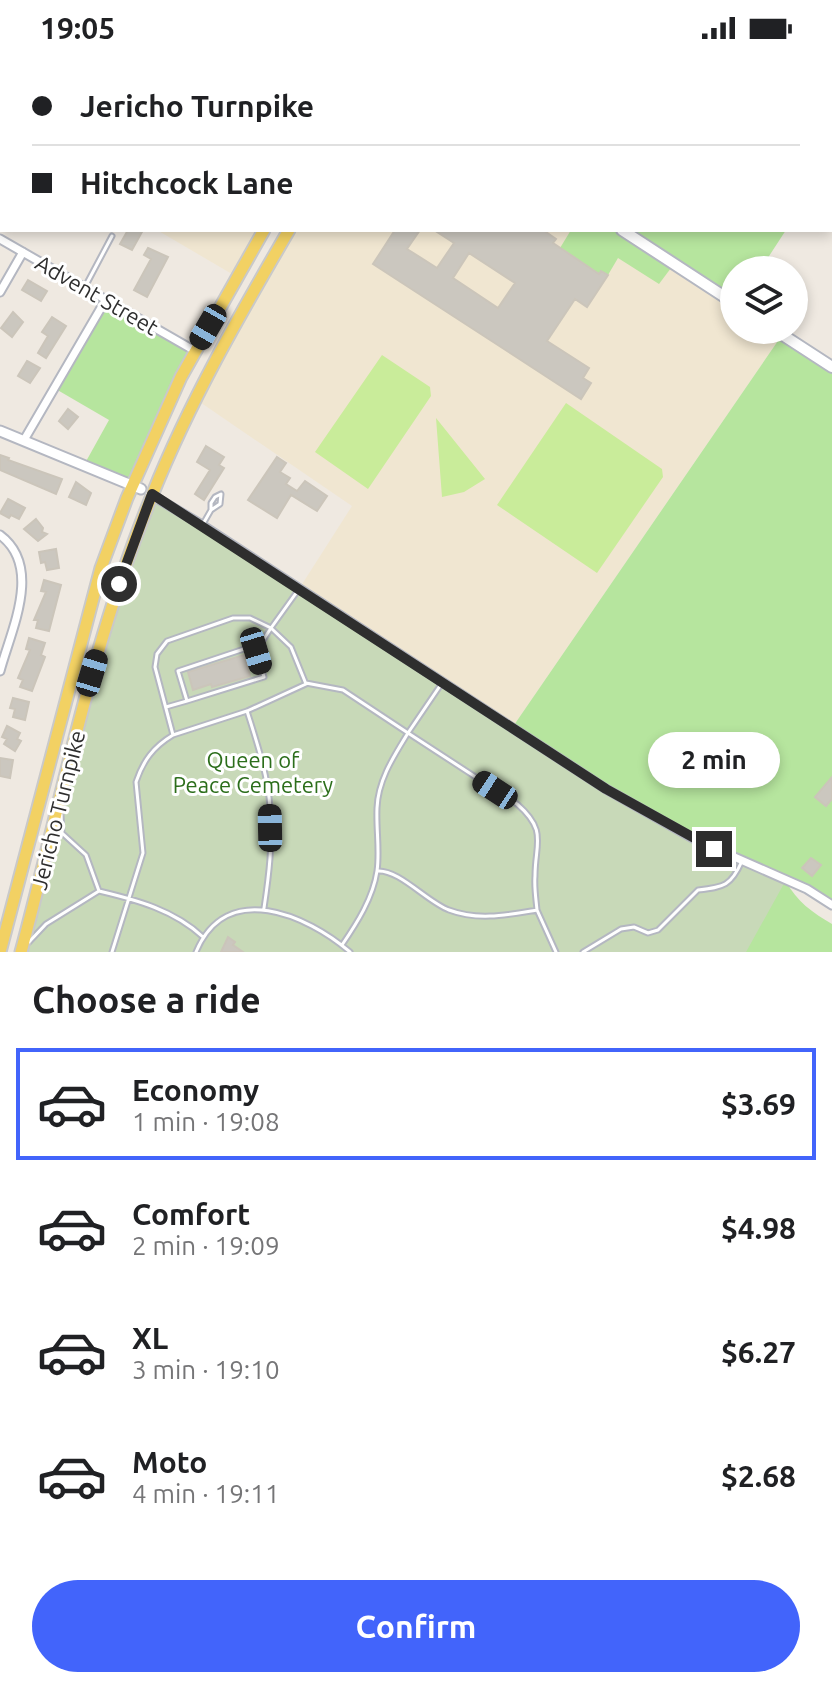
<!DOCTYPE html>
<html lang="en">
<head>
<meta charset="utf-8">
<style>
	:root { --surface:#fff; --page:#f2f2f2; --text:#202124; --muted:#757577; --line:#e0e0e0; --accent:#4264fb }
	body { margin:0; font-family:Ubuntu,sans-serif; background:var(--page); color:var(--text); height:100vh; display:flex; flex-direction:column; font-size:30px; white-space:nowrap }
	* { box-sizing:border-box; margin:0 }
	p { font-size:26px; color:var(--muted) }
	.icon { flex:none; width:44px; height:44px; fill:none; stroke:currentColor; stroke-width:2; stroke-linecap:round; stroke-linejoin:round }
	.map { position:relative; height:896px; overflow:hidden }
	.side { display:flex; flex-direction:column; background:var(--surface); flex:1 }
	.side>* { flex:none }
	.top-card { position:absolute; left:0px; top:0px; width:832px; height:176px; box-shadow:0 4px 12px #0003; display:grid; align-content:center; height:176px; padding:0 32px; background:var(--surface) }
	.buttons { position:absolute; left:720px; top:200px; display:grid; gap:16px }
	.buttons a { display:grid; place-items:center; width:88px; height:88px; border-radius:50%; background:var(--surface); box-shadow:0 4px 12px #0003; font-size:40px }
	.end { position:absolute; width:36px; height:36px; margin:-18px; border:10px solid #2e2e2e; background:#fff; box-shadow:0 0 0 4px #fff }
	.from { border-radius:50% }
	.bubble { position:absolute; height:56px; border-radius:28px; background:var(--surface); box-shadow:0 4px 12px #0003; font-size:26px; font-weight:700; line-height:56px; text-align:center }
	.car { position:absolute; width:24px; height:48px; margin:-24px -12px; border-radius:10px; box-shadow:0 0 6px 2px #0007; background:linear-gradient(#222 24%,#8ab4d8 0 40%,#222 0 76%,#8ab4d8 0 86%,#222 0) }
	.top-card b { display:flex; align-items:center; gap:28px; height:76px; font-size:30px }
	.top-card b+b { border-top:2px solid var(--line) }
	.top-card i { width:20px; height:20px; background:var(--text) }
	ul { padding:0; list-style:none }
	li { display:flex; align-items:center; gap:24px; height:112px; margin:0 16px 12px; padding:0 16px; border:4px solid transparent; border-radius:0px }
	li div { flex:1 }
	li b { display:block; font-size:30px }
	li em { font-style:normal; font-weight:700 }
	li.on { border-color:var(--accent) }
	li>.icon { width:72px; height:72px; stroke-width:1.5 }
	h2 { padding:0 32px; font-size:36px; line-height:96px }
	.primary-button { display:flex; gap:16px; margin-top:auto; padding:16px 32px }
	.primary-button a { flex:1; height:92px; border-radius:48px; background:var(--accent); color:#fff; font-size:32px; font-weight:700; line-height:92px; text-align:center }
	.status { display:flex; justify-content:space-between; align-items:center; height:56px; padding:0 40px; background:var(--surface); direction:ltr }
	.status svg { height:22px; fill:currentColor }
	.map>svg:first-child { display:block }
	.education { fill:#f0e6d1 }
	.green { fill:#b6e59e }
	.cemetery { fill:#c8d9b8 }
	.pitch { fill:#c9ec9a }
	.building { fill:#cbc7bf; stroke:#cbc5ba; stroke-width:2; fill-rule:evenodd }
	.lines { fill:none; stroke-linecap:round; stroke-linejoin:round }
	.service-casing { stroke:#b4b7c1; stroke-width:7 }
	.minor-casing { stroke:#b4b7c1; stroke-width:11 }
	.tertiary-casing { stroke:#b4b7c1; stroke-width:13 }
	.secondary-casing { stroke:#b4b7c1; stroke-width:14 }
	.primary-casing { stroke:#c9c9c9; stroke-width:15 }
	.service { stroke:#fff; stroke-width:3 }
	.minor { stroke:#fff; stroke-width:7 }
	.tertiary { stroke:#fff; stroke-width:9 }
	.secondary { stroke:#fff; stroke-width:10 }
	.primary { stroke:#f2d163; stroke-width:11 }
	.route { stroke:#2e2e2e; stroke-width:10 }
	.labels { text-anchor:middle; stroke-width:6; stroke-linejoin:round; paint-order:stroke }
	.street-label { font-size:22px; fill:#2e2e2e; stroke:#fff }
	.park-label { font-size:22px; fill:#2c6e1b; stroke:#fff }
</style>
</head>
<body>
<div class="status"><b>19:05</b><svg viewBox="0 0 49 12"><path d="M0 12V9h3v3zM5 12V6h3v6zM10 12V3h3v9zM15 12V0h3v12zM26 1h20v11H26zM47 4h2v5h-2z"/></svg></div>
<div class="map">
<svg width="832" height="896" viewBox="0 0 832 896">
	<rect width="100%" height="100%" fill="#efe9e1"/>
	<path class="education" d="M193,0H351L355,2H191Z
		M157,174H264L237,221Z
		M289,174H622L734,247V274H775L782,279L512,672L299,533L352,450L194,342Z"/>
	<path class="green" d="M688,0H821L824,2H686Z
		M571,174H786L760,214H734V247L674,208L659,228L618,202L608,219L598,217L560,192Z
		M105,245L195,295L132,428L84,409L109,364L54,332Z
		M782,279L832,311V849L786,825C796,845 813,857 832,868V896H712L698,785L512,672Z"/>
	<path class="cemetery" d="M0,0H193L2,2V82Z
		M152,438L527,682L698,786L786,824L746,896H21L92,617Z"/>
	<path class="pitch" d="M382,299L430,331L431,340L368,433L315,396Z
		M566,347L662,413L663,421L597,517L497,449Z
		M436,362L485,423L464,436L442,441Z"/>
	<path class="building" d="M128,174H143L132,194L120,188Z
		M395,174H420L407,193L437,212L454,187L434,174H543L556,183L553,187L599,218L601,215L608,219L587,251L575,243L547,285L589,312L583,322L591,327L581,343L373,208ZM469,197L515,227L498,252L453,222Z
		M148,192L168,201L147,241L134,234L151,203L144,199Z
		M28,224L47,235L41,245L22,234Z
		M13,256L23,266L12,281L1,272Z
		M52,261L66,270L46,302L38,297L48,280L42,276Z
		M27,305L40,312L30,327L18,320Z
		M68,353L78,361L68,373L59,365Z
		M206,390L224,401L219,409L224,412L204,444L195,438L210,414L197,406Z
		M0,399L9,402L8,404L62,423L56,438L0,414Z
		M277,401L286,407L280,416L290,422L286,428L297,435L305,425L327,440L317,455L291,439L277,462L248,444Z
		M76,426L91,437L86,449L69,441Z
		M8,443L25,452L19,463L11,459L9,462L0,457Z
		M36,463L43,472L42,476L47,478L38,485L24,473Z
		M56,493L59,512L47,514L45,506L41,507L39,496Z
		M44,524L61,529L49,575L36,572L38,564H34L46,536L41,535Z
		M29,582L45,587L41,599L45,601L32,635L20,631L23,624L18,622L30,594L26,593Z
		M244,599L250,620L212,631L211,628L193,634L188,616Z
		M13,642L29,646L25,664L13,661L15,653L10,652Z
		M7,670L20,677L17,683L21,685L15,695L4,688L7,683L2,681Z
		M0,702L13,704L10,722L0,720Z
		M832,721V743L826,750L815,741Z
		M811,802L821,809L812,820L802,812Z
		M228,881L235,886L233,889L243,896H221Z"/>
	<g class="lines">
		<defs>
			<path id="service" d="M86,229L112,180
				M221,438L220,448L211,454V447L215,441Z
				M203,468L211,454
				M256,595L244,593L178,615L187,645L264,621L256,595L271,572L291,591L306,628L247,655L173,679L155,611L157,598L167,585L233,562H250L271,572L299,533
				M306,627L343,634L408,677L442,627
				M166,651L187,645
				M247,655C257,687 268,719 270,752C273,786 269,819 264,852
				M61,759L62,777L86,799L99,835C137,844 174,854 203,881
				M537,854L556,896
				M29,886L46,868L99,835
				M342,889C357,867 373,842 377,815C380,795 376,773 377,752C378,724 394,700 408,677L517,748C548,775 535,787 535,820C534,831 536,843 537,854C507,859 478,865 449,854C427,846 399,813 377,815
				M112,896L143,797L136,726C143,705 153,691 173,679
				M196,896C226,823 307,859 350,896
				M583,896L621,873L634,871L648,877L658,874L698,834C724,831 731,830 742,805"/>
			<path id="minor" d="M528,2L529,0
				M0,183L195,295
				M0,236L23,196
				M24,384L105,245
				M150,438L202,469L606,733L698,785L807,833L832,849
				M0,479C43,511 11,574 0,615"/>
			<path id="tertiary" d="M0,375L141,433"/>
			<path id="secondary" d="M351,0L355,2
				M622,174L734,247
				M775,274L832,311"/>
			<path id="primary" d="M369,2L370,0
				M389,2L390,0
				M0,896L101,512L127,442L181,321L264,174
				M21,896C62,743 92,584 153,437C190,345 239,260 289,174"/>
		</defs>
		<use href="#service" class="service-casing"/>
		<use href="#minor" class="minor-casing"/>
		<use href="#tertiary" class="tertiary-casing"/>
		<use href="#secondary" class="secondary-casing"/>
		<use href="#primary" class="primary-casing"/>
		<use href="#service" class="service"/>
		<use href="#minor" class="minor"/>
		<use href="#tertiary" class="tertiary"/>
		<use href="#secondary" class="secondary"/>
		<use href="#primary" class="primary"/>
	</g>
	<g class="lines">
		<path class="route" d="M119,528L152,438L606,733L714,793"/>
	</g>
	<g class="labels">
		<g class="street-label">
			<text transform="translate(97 239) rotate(30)" y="8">Advent Street</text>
			<text transform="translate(58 754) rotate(-76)" y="8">Jericho Turnpike</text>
		</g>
		<g class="park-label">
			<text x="253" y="712">Queen of<tspan x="253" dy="25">Peace Cemetery</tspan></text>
		</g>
	</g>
</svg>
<div class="buttons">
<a><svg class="icon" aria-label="layers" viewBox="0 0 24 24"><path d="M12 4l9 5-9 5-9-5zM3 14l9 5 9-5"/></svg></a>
</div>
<i class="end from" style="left:119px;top:528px"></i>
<i class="end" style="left:714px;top:793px"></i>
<div class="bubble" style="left:648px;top:676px;width:132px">2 min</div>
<i class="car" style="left:208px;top:271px;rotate:210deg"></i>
<i class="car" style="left:256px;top:595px;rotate:163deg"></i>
<i class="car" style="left:92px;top:617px;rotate:17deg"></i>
<i class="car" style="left:495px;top:734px;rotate:303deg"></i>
<i class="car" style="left:270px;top:772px;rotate:359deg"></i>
<div class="top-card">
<b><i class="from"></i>Jericho Turnpike</b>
<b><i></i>Hitchcock Lane</b>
</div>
</div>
<section class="side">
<h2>Choose a ride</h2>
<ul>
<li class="on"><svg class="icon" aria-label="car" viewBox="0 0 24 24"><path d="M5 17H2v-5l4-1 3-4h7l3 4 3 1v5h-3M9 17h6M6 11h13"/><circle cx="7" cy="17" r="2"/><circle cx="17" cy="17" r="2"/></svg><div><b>Economy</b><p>1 min · 19:08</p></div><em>$3.69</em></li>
<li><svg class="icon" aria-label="car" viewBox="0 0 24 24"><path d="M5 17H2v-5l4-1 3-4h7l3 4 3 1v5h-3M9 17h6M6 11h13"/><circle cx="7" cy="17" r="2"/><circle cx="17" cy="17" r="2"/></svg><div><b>Comfort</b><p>2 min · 19:09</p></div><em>$4.98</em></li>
<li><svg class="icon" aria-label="car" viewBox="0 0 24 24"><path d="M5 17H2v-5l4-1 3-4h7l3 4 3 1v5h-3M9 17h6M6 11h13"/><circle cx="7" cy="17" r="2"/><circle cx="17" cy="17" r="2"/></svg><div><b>XL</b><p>3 min · 19:10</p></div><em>$6.27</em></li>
<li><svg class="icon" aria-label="car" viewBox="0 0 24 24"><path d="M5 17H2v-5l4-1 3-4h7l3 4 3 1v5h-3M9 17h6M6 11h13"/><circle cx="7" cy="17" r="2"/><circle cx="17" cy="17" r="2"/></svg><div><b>Moto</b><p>4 min · 19:11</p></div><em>$2.68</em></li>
</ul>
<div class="primary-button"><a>Confirm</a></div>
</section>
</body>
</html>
